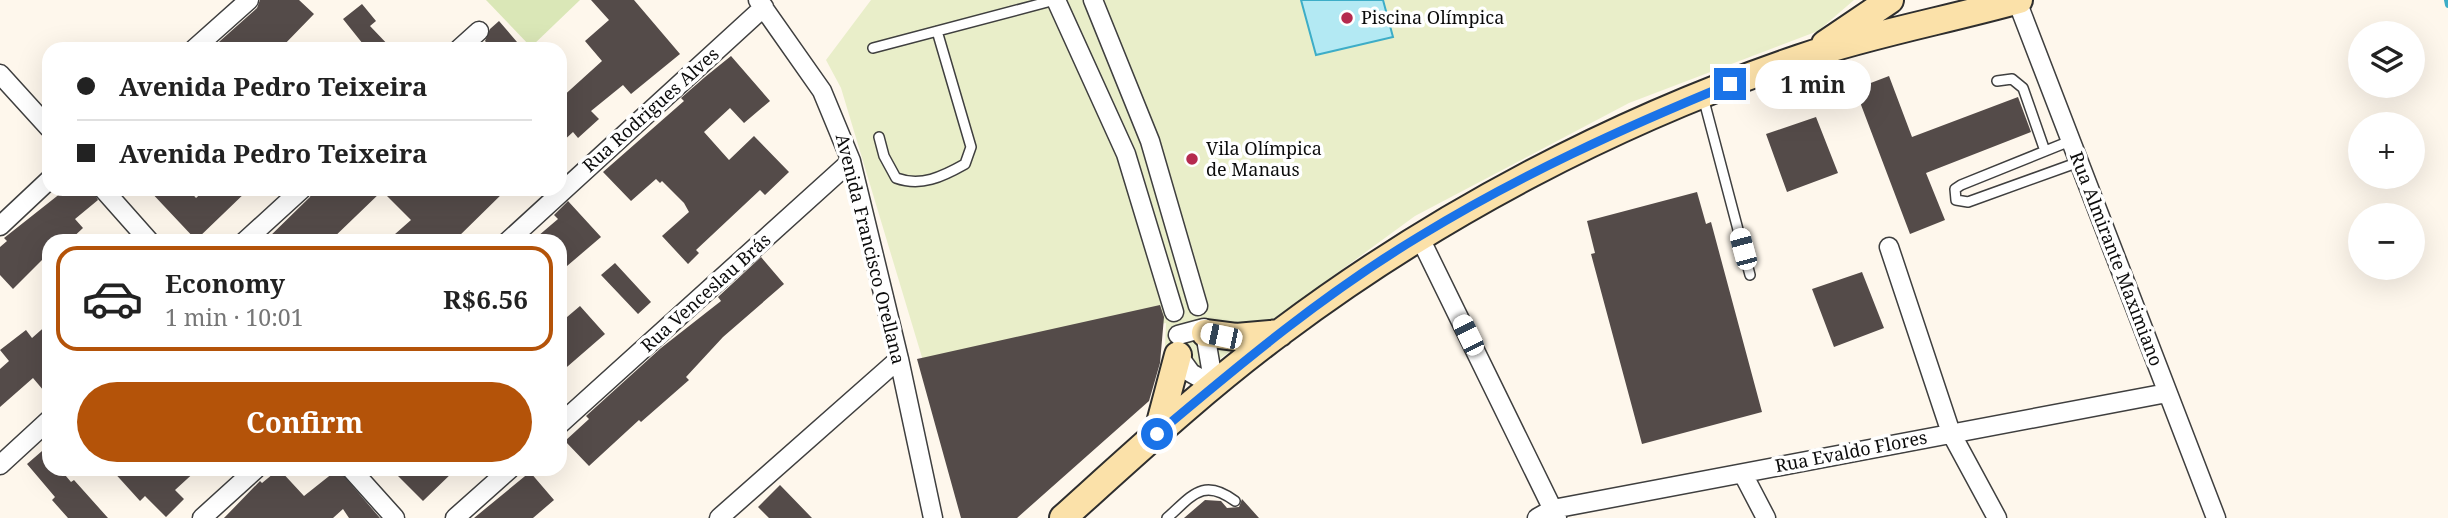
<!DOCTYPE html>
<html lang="en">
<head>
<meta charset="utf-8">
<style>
	:root { --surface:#fff; --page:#f2f2f2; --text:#222; --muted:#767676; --line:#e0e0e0; --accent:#b45309 }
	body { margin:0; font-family:"Noto Serif",serif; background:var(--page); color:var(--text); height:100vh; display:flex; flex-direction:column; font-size:26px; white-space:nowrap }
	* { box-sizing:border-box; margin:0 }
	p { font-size:23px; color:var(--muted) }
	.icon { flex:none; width:38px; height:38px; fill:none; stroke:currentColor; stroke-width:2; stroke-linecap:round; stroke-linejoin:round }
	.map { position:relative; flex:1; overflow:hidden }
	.drawer { position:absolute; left:42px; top:234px; width:525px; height:242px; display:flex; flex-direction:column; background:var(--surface); border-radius:21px; box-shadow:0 7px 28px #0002 }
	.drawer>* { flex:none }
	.hud { position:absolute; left:42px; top:42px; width:525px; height:154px; border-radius:21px; box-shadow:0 7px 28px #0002; display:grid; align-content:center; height:154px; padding:0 35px; background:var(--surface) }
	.fabs { position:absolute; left:2348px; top:21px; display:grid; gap:14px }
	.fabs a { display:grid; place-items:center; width:77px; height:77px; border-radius:50%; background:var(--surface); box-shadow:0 7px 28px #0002; font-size:35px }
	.end { position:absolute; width:32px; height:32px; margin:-16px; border:9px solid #1a73e8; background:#fff; box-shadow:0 0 0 4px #fff }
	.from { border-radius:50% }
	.bubble { position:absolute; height:49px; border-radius:24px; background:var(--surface); box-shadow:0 7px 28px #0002; font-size:23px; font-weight:700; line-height:49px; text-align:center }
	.car { position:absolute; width:21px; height:42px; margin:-21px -10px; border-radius:9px; box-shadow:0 0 5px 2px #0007; background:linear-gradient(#fff 24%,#345 0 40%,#fff 0 76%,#345 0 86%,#fff 0) }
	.hud b { display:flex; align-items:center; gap:24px; height:66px; font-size:26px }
	.hud b+b { border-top:2px solid var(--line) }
	.hud i { width:18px; height:18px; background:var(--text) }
	ul { padding:12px 0 0; list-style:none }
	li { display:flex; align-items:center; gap:21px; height:105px; margin:0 14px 10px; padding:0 21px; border:4px solid transparent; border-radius:21px }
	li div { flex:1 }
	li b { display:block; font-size:26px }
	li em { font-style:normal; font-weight:700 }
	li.selected { border-color:var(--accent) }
	li>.icon { width:63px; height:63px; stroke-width:1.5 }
	.primary-button { display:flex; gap:14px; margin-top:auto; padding:14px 35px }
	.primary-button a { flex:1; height:80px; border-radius:42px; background:var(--accent); color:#fff; font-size:28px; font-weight:700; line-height:80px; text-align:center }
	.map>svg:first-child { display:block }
	.green { fill:#dae7b7 }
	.pitch { fill:#e9eec9 }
	.water { fill:#b3e9f3; stroke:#3dadc7; stroke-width:2 }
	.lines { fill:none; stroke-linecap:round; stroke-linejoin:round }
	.stream { stroke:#3dadc7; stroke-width:6 }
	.building { fill:#544b49 }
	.lane-casing { stroke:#3f3f3f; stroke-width:12 }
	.street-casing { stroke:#3f3f3f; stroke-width:21 }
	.secondary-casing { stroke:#2e2e2e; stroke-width:30 }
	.lane { stroke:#fff; stroke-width:9 }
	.street { stroke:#fff; stroke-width:18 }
	.secondary { stroke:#fbe1a9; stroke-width:26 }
	.route { stroke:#1a73e8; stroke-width:9 }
	.poi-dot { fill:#b52a4e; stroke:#fff; stroke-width:2.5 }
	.labels { text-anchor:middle; stroke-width:7; stroke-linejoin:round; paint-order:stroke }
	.poi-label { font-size:18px; fill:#0c0c0c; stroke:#fff; text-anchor:start }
	.street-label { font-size:18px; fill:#0c0c0c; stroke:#fff }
</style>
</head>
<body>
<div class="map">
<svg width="2448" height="518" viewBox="0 0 2448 518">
	<rect width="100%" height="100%" fill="#fef7ec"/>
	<path class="green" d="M486,0H580L531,47Z"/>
	<path class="pitch" d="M871,0H1854L1818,31L1629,103L1415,216L1154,407L1165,347L1166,323L927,374L841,88L826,60Z"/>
	<path class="water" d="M1301,0H1383L1393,37L1316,55Z"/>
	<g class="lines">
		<path class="stream" d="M2447,0L2448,5"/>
	</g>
	<path class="building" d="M260,0H299L314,14L280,49H211L257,8Z
		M591,0H634L680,54L631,94L623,85L591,111L599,119L578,138L573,132L560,144V99L602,61L585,41L609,20Z
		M362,4L376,21L370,26L392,49H367L343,19Z
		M499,21L523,49H492L485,41L490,29Z
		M731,56L770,101L744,123L730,108L704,132L729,160L754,136L789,172L765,195L760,190L696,250L699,253L688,264L662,236L689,212L684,203L662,181L660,183L656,179L631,201L603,172L684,101L681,98L705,77Z
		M1889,76L1912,137L2018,97L2031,132L1926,173L1945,220L1910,234L1855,89Z
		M1816,117L1838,173L1787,192L1766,134Z
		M66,189H92L98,200L75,219L83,228L68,242H49V253L13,289L0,275V247L7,241L4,238Z
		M148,189H188L196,198L206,189H249L196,240Z
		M313,189H507L453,242H386L411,220L382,191L329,242H264L310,197Z
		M1697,192L1706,224L1711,222L1762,412L1642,444L1591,254L1595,253L1587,221Z
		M568,201L601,237L560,272V242H531L558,219L554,215Z
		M761,257L784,284L723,337L686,377L689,380L641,422L639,420L589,466L565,441L589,419L586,416L661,348L721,301L718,297Z
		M615,263L651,302L638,314L601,275Z
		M1862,272L1884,328L1834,347L1812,289Z
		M1160,305L1164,317L1160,363L1149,401L1017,518H961L917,359Z
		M580,306L605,334L560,373V323Z
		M49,323V397L33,378L0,407V369L9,361L0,350L26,330L32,338Z
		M49,445V469H60L71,482L74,480L108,518H68L52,500L55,497L27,464Z
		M111,469H198L175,490L184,499L166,517L145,496L140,501Z
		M279,469L304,496L338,469L380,518H349L343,509L333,518H224L260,481L262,483Z
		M391,469H456L423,501Z
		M530,472L554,500L533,518H474Z
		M780,485L812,518H769L758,507Z
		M1242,499L1259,518H1184L1205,500L1221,501L1227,508L1239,507Z"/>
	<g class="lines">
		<defs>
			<path id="lane" d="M873,48L1055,0
				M1997,81L2012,79L2023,88L2045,151
				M1703,97L1750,275
				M879,137L884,156L896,178C921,187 942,177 965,164L971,147L937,31
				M2070,141L1961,185L1955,189L1956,200L1968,202L2079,162
				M1167,518C1192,496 1203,477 1235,501"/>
			<path id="street" d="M758,0L822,91L851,161L899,359L933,518
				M1056,0L1126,154L1174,312
				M1093,0L1150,141L1198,306
				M2017,1L2216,518
				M194,49L249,0
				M459,49L479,31
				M0,74L49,128
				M103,189L150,242
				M0,226L49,180
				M1419,236L1557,518
				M244,242L302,189
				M507,242L764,7
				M1889,247L1951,433L1997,518
				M1205,333L1214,386
				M1178,335L1204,328
				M1178,355L1191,373L1214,386
				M560,424L851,161
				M0,465L49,420
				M351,469L395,518
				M1743,474L1766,518
				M202,518L256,469
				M455,518L510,469
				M719,518L899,359
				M1537,518L1553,509L2167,393"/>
			<path id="secondary" d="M1825,44L1890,0
				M1205,333L1236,337L1280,333
				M1157,434L1178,355
				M1063,518C1134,454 1205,388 1282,331C1438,214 1615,121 1800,58C1871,34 1947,20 2019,0"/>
		</defs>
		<use href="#lane" class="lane-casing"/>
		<use href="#street" class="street-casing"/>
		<use href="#secondary" class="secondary-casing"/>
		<use href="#lane" class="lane"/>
		<use href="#street" class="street"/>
		<use href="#secondary" class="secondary"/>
	</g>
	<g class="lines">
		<path class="route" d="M1157,434C1241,363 1325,293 1420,236C1518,176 1623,128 1730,84"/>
	</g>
	<g class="poi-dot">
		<circle cx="1347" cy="18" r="7"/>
		<circle cx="1192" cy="159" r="7"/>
	</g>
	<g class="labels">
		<g class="poi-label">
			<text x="1361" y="24">Piscina Olímpica</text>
			<text x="1206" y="155">Vila Olímpica<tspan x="1206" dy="21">de Manaus</tspan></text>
		</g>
		<g class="street-label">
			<text transform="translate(651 110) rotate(-42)" y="6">Rua Rodrigues Alves</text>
			<text transform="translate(870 249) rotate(76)" y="6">Avenida Francisco Orellana</text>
			<text transform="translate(2116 259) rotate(69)" y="6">Rua Almirante Maximiano</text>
			<text transform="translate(706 293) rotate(-42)" y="6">Rua Venceslau Brás</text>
			<text transform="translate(1851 452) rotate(-11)" y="6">Rua Evaldo Flores</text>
		</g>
	</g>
</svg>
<div class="fabs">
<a><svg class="icon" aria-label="layers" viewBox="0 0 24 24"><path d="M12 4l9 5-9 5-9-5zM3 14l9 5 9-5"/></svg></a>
<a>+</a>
<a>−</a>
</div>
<i class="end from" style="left:1157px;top:434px"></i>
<i class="end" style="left:1730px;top:84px"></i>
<div class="bubble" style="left:1755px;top:60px;width:116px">1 min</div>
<i class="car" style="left:1743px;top:249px;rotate:345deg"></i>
<i class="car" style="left:1468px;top:335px;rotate:334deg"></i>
<i class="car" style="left:1221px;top:336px;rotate:282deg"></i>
<div class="hud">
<b><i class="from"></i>Avenida Pedro Teixeira</b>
<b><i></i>Avenida Pedro Teixeira</b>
</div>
<section class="drawer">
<ul>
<li class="selected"><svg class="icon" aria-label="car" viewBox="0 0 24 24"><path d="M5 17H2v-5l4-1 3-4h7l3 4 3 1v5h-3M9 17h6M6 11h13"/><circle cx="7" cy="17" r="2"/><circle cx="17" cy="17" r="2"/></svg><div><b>Economy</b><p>1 min · 10:01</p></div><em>R$6.56</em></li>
</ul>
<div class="primary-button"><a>Confirm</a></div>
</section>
</div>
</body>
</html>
